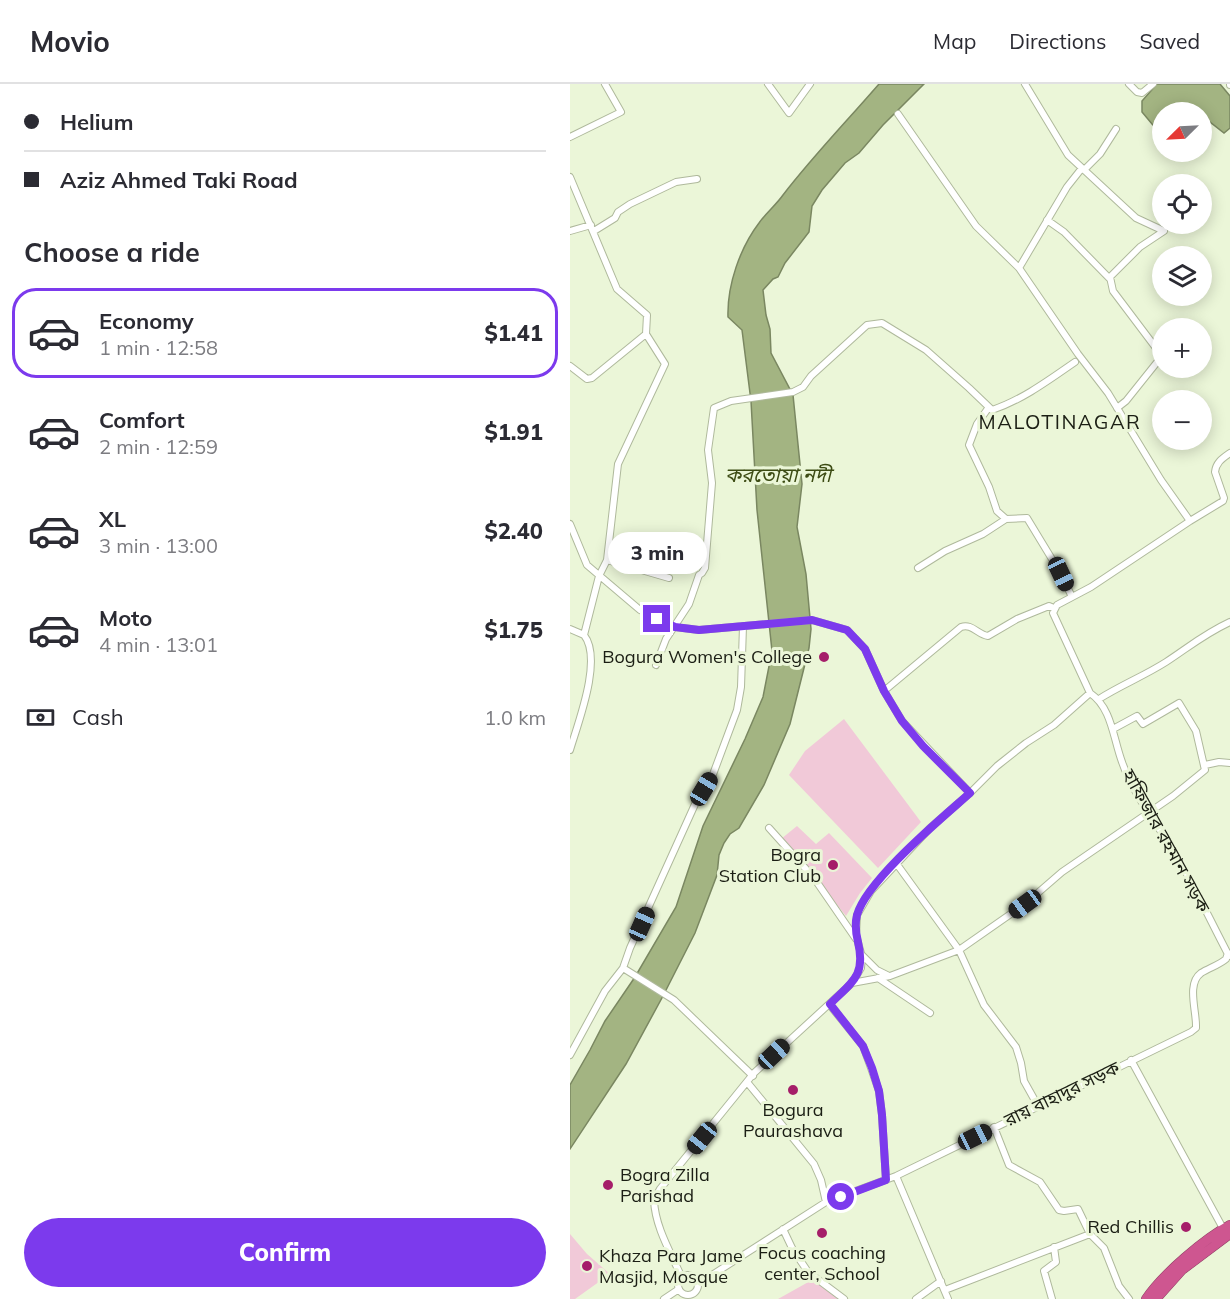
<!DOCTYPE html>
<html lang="en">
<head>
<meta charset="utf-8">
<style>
	:root { --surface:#fff; --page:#f2f2f3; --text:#2b2b33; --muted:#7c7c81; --line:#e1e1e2; --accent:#7c3aed }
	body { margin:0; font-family:Mulish,"Noto Sans Bengali",sans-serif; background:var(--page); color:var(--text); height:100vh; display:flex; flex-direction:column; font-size:22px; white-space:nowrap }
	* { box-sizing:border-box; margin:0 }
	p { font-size:20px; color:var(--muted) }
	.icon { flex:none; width:33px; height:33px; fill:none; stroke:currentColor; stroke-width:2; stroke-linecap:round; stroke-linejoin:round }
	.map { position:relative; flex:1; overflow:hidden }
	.panel { display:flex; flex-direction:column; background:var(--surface); width:570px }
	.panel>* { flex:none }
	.hud { display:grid; align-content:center; height:132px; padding:0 24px; background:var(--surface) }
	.needle { width:39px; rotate:246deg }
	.buttons { position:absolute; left:582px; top:18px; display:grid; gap:12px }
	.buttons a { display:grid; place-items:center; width:60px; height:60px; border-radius:50%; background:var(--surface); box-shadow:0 3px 15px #0003; font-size:30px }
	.end { position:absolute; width:27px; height:27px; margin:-14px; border:8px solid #7c3aed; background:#fff; box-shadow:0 0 0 3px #fff }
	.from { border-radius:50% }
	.bubble { position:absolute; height:42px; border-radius:21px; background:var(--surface); box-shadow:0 3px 15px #0003; font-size:20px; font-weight:800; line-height:42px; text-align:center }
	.car { position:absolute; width:18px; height:36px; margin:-18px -9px; border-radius:8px; box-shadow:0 0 4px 2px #0007; background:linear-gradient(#222 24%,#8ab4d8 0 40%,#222 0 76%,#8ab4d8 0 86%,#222 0) }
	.hud b { display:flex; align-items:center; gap:21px; height:57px; font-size:22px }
	.hud b+b { border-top:2px solid var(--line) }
	.hud i { width:15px; height:15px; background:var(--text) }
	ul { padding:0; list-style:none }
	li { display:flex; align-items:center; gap:18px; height:90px; margin:0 12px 9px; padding:0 12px; border:3px solid transparent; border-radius:24px }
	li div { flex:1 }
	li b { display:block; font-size:22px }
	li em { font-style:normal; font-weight:800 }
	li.selected { border-color:var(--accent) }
	li>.icon { width:54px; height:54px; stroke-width:1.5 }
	h2 { padding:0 24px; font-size:27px; line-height:72px }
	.pay { display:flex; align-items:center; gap:15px; height:66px; padding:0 24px; font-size:22px }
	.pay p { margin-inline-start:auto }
	.primary-button { display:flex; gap:12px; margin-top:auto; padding:12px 24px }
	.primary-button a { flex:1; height:69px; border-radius:36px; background:var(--accent); color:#fff; font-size:24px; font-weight:800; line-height:69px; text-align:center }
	header { display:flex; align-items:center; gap:36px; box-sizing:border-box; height:84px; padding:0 30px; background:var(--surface); border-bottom:2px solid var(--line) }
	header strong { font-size:28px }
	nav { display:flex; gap:33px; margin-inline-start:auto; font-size:21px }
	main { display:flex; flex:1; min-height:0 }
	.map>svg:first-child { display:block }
	.green { fill:#f1c9d8 }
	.water { fill:#a3b482; stroke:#7a8761; stroke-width:1.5 }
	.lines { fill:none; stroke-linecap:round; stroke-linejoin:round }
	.minor-casing { stroke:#afb99c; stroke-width:8 }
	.highway-casing { stroke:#8f4265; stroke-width:10 }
	.minor { stroke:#fff; stroke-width:6 }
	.highway { stroke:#ce5690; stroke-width:9 }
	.route { stroke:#7c3aed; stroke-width:8 }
	.poi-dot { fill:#a51e69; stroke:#ebf6d8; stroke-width:2 }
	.labels { text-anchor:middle; stroke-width:6; stroke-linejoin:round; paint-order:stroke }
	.poi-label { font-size:18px; fill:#1b1e14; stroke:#ebf6d8; text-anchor:end }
	.street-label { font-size:18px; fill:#1b1e14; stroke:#ebf6d8 }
	.neighbourhood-label { font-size:20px; letter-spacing:1.5px; fill:#1b1e14; stroke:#ebf6d8 }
	.water-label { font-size:20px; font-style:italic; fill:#3c4b13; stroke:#ebf6d8 }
</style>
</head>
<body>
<header>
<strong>Movio</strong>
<nav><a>Map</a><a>Directions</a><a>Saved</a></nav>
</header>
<main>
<section class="panel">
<div class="hud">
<b><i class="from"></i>Helium</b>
<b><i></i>Aziz Ahmed Taki Road</b>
</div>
<h2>Choose a ride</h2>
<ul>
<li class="selected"><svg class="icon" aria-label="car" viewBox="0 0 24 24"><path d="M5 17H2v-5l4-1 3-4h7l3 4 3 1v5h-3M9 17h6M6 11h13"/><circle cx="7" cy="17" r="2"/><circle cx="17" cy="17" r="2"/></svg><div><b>Economy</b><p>1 min · 12:58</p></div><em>$1.41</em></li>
<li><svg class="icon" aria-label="car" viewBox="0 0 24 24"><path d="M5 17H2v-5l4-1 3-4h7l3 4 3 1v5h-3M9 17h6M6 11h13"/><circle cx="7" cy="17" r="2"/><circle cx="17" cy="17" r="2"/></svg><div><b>Comfort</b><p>2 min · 12:59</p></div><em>$1.91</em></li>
<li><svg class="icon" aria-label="car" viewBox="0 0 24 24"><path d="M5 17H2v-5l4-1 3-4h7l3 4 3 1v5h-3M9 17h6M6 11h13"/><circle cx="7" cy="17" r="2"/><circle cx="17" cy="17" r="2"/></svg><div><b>XL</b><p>3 min · 13:00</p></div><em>$2.40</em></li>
<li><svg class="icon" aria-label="car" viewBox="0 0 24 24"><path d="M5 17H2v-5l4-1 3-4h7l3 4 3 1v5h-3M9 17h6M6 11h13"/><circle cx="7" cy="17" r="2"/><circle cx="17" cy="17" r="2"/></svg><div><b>Moto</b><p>4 min · 13:01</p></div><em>$1.75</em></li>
</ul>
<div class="pay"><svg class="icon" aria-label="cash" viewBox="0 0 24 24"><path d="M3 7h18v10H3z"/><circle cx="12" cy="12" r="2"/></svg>Cash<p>1.0 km</p></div>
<div class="primary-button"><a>Confirm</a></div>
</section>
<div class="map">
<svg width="660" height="1215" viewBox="0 0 660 1215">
	<rect width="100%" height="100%" fill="#ebf6d8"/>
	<path class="green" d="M274,635L351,738L308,784L219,691L235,667Z
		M227,742L246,760L259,749L302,794L290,809L276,832L225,769L211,755Z
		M0,1150L17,1170L40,1190L5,1215H0Z
		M242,1196L270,1215H208Z"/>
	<path class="water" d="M309,0H354L313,41L289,69L275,79L252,106L242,122L239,148L215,179L208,193L203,195L193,206L196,231L200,245L201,269L223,311L232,400L227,443L236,490L241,545L239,564L220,640L194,701L169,744L160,750L154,759L149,771L147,791L125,849L93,912L56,980L0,1065V1001L20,966L35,937L65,893L106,823L133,742L175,655L193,613L202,567L187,426L181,317L172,246L158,233C157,201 170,164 189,139C196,129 206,121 213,111C243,72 277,37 309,0Z
		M587,0H650L660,12V44L654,49L636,35L632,37V28H592V52L572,28V17Z"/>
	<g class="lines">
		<defs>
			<path id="minor" d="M198,0L219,29L240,0
				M455,0L498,71L566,134L594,147L570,163L540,193L543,207L592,272L556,317L547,324
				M559,0L567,8L572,9L583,0
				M660,0V1
				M328,30L406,142L449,184L508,270L538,309L591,396L620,437
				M0,53L51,28L35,0
				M514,86L530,70L546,45
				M0,93L47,205L77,231L76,250L95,280L48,380L37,476L29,492L14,551C33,575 8,639 0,666
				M477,136L494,148L540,195
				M0,147L21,141
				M24,147L45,134L48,128L60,120L106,98L127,95
				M449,184L497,103L512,84
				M0,282L17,295L22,294L76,250
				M419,323L407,340L399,361L419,403L427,427L436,435
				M0,440L17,481L70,526L105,543L129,546L242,536L277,546L295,565L314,607L332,637L400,709
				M37,476L99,494
				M348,484L375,467L413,450L436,435L457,434L491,490L502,513
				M0,545L14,551
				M86,581L96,555L119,520L129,491L132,489L135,484L142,399L138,366L144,324L161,317L223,308L233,303L241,292L297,241L312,239L356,266L399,304L422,326C452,316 479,296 505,278
				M314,607L391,543C402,539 408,551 418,552L447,535L479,522L484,524
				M529,615C551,601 574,592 596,578C619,563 634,550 660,538
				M635,681L649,678L660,679
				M199,744L244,794L286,855
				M326,779L389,866L414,921L446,963L451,979L454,997L468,1022
				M292,871L307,886L319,892
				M659,872C640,836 623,799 603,766C585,737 563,710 552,678C543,654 542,624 520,609L483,529L487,521L521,503L620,437L653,417L654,414L645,388C646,378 653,374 660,369
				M53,884L104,916L183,992
				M308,894L360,929
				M282,899L320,892L389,866L455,820L492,788L603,712L635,686L626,647L609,619L573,640L567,632L543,645
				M259,920L293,962L301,984L309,1007L312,1031L316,1096
				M0,971L35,907L53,884L60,864L126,718L142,693L167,626L171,603L173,542
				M561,976L655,1148
				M177,998L244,1080L251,1096L256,1118
				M424,1043L439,1081L470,1098L489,1126L494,1127L508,1125L520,1150L534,1164L549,1202L559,1215
				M326,1092L378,1215
				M213,1145L222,1164L238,1188L274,1215
				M108 1201a10 10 0 1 1 20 0a10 10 0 1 1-20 0Z
				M112,1194C101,1169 85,1143 84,1116L90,1105L184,989L282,899L291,884L292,873L286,851L287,831L301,807L360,744L400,709L427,682L456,659L484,641L520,609
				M128,1200L256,1118L326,1092L621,948L626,944C627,928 616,900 631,889C639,884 649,881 656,875L658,869
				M375,1206L520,1150
				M94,1215L109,1205
				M346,1215L371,1197
				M482,1215L474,1187L486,1178L484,1163"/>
			<path id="highway" d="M576,1215C593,1190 634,1155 660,1141
				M586,1215L612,1186L660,1150"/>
		</defs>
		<use href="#minor" class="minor-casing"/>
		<use href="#highway" class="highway-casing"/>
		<use href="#minor" class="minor"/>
		<use href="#highway" class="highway"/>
	</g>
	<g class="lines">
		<path class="route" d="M87,535L105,543L129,546L242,536L277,546L295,565L314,607L332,637L353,662L400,709C372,734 297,796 287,831C285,839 286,850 288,858C296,892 282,898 260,920L293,962L302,984L309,1007L312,1031L316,1096L271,1113"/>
	</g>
	<g class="poi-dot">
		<circle cx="254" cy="573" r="6"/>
		<circle cx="263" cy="781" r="6"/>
		<circle cx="223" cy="1006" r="6"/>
		<circle cx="38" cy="1101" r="6"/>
		<circle cx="616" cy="1143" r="6"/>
		<circle cx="252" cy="1149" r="6"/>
		<circle cx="17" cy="1182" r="6"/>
	</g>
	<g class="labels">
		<g class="poi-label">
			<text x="242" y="579">Bogura Women's College</text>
			<text x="251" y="777">Bogra<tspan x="251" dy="21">Station Club</tspan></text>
			<text x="223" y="1032" text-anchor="middle">Bogura<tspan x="223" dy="21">Paurashava</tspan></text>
			<text x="50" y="1097" text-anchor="start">Bogra Zilla<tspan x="50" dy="21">Parishad</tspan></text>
			<text x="604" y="1149">Red Chillis</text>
			<text x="252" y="1175" text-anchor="middle">Focus coaching<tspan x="252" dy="21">center, School</tspan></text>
			<text x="29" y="1178" text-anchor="start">Khaza Para Jame<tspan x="29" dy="21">Masjid, Mosque</tspan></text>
		</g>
		<g class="street-label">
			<text transform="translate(596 757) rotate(61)" y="6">হাফিজার রহমান সড়ক</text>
			<text transform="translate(492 1010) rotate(-26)" y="6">রায় বাহাদুর সড়ক</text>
		</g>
		<g class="neighbourhood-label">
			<text x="490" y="345">MALOTINAGAR</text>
		</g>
		<g class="water-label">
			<text x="208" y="398">করতোয়া নদী</text>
		</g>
	</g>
</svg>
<div class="buttons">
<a><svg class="needle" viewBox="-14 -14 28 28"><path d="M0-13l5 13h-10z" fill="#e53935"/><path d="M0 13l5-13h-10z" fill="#7c7c81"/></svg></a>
<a><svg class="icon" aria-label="locate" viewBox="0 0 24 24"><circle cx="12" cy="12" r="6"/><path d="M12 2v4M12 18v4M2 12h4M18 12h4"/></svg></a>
<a><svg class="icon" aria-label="layers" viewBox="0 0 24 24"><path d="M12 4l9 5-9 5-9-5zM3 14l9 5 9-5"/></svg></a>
<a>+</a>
<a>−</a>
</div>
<i class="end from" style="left:271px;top:1113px"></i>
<i class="end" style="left:87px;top:535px"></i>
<div class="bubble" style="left:38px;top:448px;width:99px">3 min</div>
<i class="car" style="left:491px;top:490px;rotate:155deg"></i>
<i class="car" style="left:134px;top:705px;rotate:31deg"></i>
<i class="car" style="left:455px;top:820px;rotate:234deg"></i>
<i class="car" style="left:72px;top:840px;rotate:24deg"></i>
<i class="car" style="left:204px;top:970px;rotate:47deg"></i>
<i class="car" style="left:405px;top:1053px;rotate:64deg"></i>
<i class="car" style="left:132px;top:1054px;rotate:219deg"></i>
</div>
</main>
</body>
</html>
